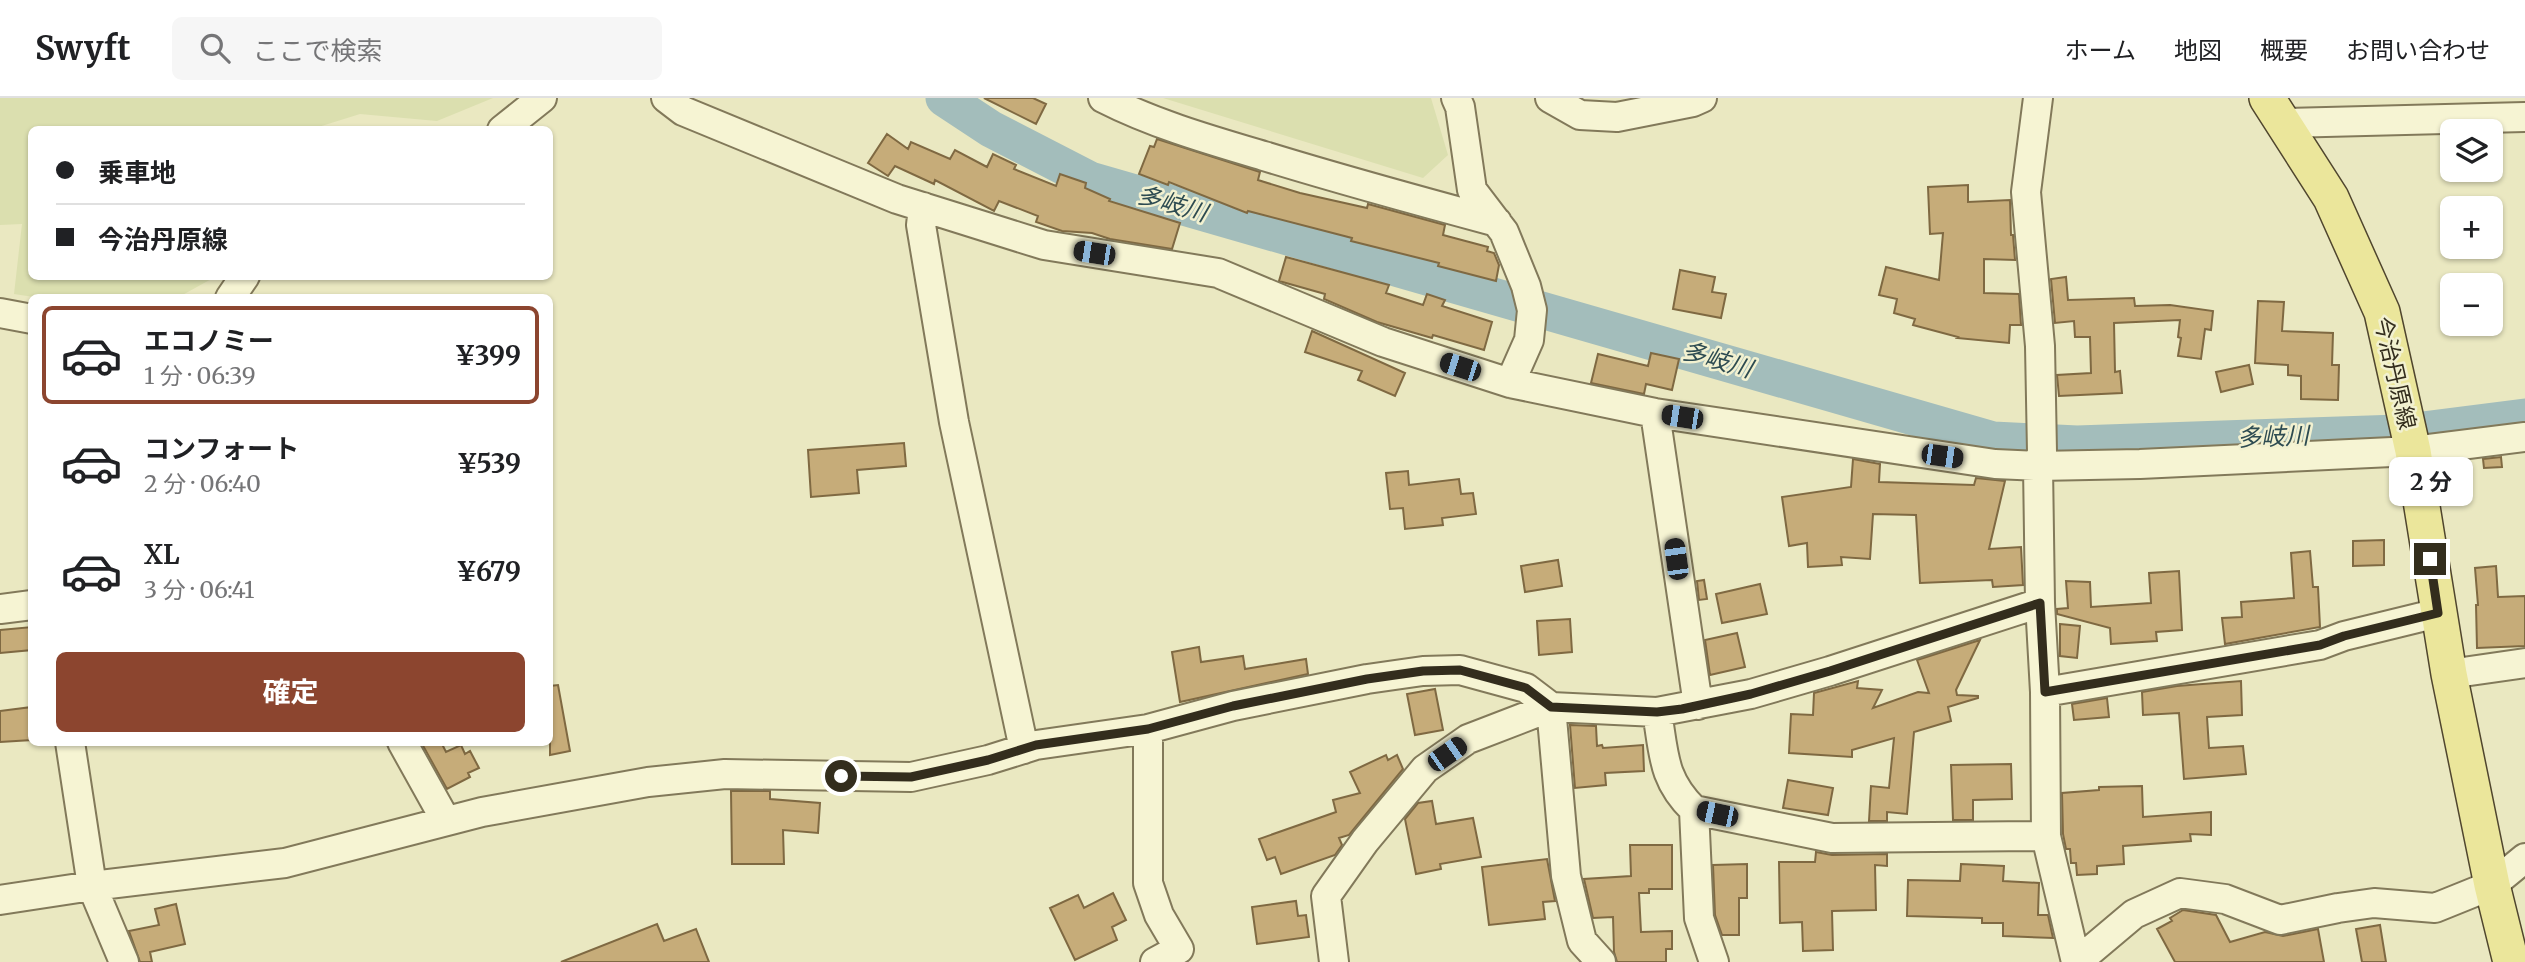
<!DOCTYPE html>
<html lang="ja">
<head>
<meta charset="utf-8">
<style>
	:root { --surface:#fff; --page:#f6f6f6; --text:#202124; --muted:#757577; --line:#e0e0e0; --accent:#8c452f }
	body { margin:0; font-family:Merriweather,"Noto Sans JP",serif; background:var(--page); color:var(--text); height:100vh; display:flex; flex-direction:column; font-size:26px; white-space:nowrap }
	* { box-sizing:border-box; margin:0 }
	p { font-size:23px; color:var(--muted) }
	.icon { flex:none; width:38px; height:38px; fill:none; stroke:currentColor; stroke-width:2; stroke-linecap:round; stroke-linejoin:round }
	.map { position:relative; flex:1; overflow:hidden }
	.sheet { position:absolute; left:28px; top:196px; width:525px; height:452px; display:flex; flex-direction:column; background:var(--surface); border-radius:10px; box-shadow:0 2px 5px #0004 }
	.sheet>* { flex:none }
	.guide { position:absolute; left:28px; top:28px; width:525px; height:154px; border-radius:10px; box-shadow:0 2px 5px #0004; display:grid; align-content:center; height:154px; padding:0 28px; background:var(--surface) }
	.controls { position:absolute; left:2440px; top:21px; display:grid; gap:14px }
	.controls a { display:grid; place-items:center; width:63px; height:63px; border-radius:10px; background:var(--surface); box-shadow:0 2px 5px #0004; font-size:35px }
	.end { position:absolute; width:32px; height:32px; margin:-16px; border:9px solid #332d1d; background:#fff; box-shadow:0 0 0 4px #fff }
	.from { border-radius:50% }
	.bubble { position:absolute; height:49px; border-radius:10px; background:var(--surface); box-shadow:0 2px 5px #0004; font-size:23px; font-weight:700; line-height:49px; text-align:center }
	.car { position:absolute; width:21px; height:42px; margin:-21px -10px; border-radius:9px; box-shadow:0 0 5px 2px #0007; background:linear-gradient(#222 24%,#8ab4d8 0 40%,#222 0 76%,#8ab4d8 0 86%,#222 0) }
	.guide b { display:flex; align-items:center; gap:24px; height:66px; font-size:26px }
	.guide b+b { border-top:2px solid var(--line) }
	.guide i { width:18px; height:18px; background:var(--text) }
	ul { padding:12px 0 0; list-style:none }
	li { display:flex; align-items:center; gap:21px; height:98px; margin:0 14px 10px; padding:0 14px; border:4px solid transparent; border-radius:10px }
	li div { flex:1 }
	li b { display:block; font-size:26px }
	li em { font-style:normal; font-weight:700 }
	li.on { border-color:var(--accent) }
	li>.icon { width:63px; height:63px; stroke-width:1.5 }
	.cta { display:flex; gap:14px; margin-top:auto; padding:14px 28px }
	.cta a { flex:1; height:80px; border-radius:10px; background:var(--accent); color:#fff; font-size:28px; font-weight:700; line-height:80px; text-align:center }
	header { display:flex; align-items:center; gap:42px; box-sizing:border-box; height:98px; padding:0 35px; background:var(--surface); border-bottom:2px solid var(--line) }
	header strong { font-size:33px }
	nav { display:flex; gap:38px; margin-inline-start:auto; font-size:24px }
	.search { width:490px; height:63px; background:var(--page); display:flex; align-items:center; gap:18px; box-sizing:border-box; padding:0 24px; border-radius:10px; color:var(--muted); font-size:26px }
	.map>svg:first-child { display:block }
	.farmland { fill:#dbdfaf }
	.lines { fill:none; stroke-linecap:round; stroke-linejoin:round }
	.river { stroke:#a3bdbb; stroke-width:37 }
	.building { fill:#c6ac79; stroke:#7f6942; stroke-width:2 }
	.minor-casing { stroke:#82795a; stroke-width:32 }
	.major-casing { stroke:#50462e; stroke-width:38 }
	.minor { stroke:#f6f4d3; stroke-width:28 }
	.major { stroke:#ebe69b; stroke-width:35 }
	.route { stroke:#332d1d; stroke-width:9 }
	.labels { text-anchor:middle; stroke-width:5; stroke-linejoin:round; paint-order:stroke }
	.street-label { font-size:23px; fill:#332d1d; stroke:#f2f1d0 }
	.water-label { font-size:24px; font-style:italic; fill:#2d4b51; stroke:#f2f1d0 }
</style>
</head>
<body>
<header>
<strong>Swyft</strong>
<div class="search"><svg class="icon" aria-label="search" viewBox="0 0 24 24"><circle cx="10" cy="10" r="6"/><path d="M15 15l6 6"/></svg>ここで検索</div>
<nav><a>ホーム</a><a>地図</a><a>概要</a><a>お問い合わせ</a></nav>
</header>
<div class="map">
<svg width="2525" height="864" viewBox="0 0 2525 864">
	<rect width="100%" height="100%" fill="#eae8c1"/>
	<path class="farmland" d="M0,0H493L437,23L360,16L312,31L32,32V178L215,179L177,200H40L14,196L22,126L0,127Z
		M1163,0H1431L1448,57L1423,80Z"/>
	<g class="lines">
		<path class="river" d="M944,0L991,31L1090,82L1993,342L2077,346L2399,335L2525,319"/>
	</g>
	<path class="building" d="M984,0H1033L1046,6L1036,26Z
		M887,36L908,51L911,44L950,61L955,52L987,69L993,56L1016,67L1014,71L1056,88L1060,76L1086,85L1085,90L1110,101L1109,103L1180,125L1172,151L1110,141L1092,135L1062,133L1036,124L1038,118L999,103L994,113L935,82L934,86L895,68L888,78L868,65Z
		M1157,41L1260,74L1258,82L1300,95L1367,110L1368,106L1445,127L1443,137L1488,149L1487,153L1494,155L1499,167L1496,183L1438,168L1439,165L1351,143L1352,140L1248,113L1247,115L1169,84L1168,87L1139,76L1150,48L1154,49Z
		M1968,87V104L2010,102L2011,137H2013L2015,162L1984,161V195L2019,196L2021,227H2010L2009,245L1957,240L1958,239L1913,227L1915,221L1894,215L1897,201L1879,197L1886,169L1939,182L1943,135L1930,136L1928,89Z
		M1286,159L1389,187L1386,195L1423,207L1427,196L1445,202L1442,208L1492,224L1484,252L1433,237L1432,240L1377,224L1324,201L1325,196L1279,183Z
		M1680,172L1715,179L1712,194L1726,196L1721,220L1673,211Z
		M2066,179L2068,202L2134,200L2135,208L2170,207L2213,213L2211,232L2205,231L2201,261L2178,258L2181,240L2178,239L2180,222L2114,225L2115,274L2120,273L2122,295L2059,298L2057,277L2091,275L2090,239H2075L2074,223L2055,225L2051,181Z
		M2258,203L2284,204L2282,233L2333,235L2332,267H2339L2338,302L2301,301V278L2288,277V267L2255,265Z
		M1312,233L1405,275L1395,298L1358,282L1362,273L1305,254Z
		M1651,255L1679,261L1672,292L1646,286L1644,296L1591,285L1598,256L1648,268Z
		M2249,267L2253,286L2221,294L2216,274Z
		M904,345L906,368L857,372L859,395L811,399L808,352Z
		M2501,359L2502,369L2484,370L2483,361Z
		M1853,361L1880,366L1879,384L1974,387L1976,380L2005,383L1989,451L2021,449L2023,487L1993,489L1992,482L1920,485L1916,417L1873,416L1870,461L1841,459L1842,467L1808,469L1807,445L1789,448L1782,399L1851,389Z
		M1408,373L1409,387L1459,381L1461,396L1473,395L1476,416L1442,420L1443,427L1405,431L1403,410L1390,411L1386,375Z
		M2384,442V467L2353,468V443Z
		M2310,453L2313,489H2318L2320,529L2225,546L2222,520L2242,519L2241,504L2294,500L2291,455Z
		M1558,462L1562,488L1525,494L1521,468Z
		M2496,468L2498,499L2525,498V548L2477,550L2476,507H2478L2475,470Z
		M2179,473L2182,532L2156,534L2157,543L2111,546L2110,530L2057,516V511L2068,510L2066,483L2090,484L2091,509L2151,505L2149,475Z
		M1704,482L1707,501L1699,502L1697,483Z
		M1760,486L1767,516L1722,525L1716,496Z
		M1570,521L1572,554L1539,557L1537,523Z
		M2060,526L2080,528L2077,560L2060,558Z
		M32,529V552L0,555V532Z
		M1737,535L1745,569L1710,577L1705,542Z
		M1980,542L1956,592L1957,597L1978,598V600L1948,609L1951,623L1914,634L1907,716L1887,714V723H1869L1871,688L1889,690L1894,640L1852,652V659L1789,655L1791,616L1813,617L1814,595L1858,583L1857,590L1882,592L1873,610L1918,594L1929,595L1917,562Z
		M1199,549L1201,564L1243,558L1245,571L1306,561L1308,576L1180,604L1172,554Z
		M2241,583L2242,617L2207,619L2209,650L2243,648L2246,676L2184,681L2179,615L2143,617L2142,594L2177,588Z
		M558,587L570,653L550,657V588Z
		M1435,591L1443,632L1415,637L1407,596Z
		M2107,600L2109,619L2074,622L2072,606Z
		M32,609V642L0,644V613Z
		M1570,627L1596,628L1597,648L1602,647L1603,650L1643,647L1644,673L1605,675L1606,687L1575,690Z
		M421,644H441L446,654L461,647L465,656L470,653L479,670L468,675L470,679L447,691Z
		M1386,657L1388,662L1397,657L1403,671L1349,737L1339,740L1342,747L1335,757L1281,776L1275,759L1267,762L1259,741L1336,714L1333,702L1360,695L1350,674Z
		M2011,666L2012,701L1973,702V722H1953L1951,667Z
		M1788,682L1833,690L1828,717L1783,710Z
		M2142,688L2143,719L2211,714V737L2190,736L2191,743L2123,748L2124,766L2097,768V776L2077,777L2076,765H2071L2070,751H2066L2063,736L2062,695L2099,692V689Z
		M731,693H770V701L820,705L818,735L783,732L784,766H732Z
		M1432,703L1436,726L1473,720L1481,759L1440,766L1441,771L1416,776L1405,721L1418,705Z
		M1630,747H1672V791H1649V795H1639L1641,834L1672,833V851H1666V864H1617L1614,854L1613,819L1593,820L1584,781L1631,778Z
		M1816,754L1832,757L1887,756V768L1875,767L1876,812L1832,813L1833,852L1803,853L1802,824L1780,825L1779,764H1815Z
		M1547,761L1555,803L1543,804L1545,821L1489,827L1482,769Z
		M1747,766V800H1739V837H1722L1715,817L1713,767Z
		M1961,766L2004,768L2003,783L2039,785L2038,817H2048L2053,840L2003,838V825H1982V820L1907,818L1908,782L1960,783Z
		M1113,795L1126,822L1112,829L1117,842L1075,862L1050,810L1078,797L1084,810Z
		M1296,803L1298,818L1306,817L1309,839L1257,846L1252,809Z
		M176,806L185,846L150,854L152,864H140L129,833L159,827L155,811Z
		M2183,812L2216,817L2230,844L2265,834L2283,838L2318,831L2324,864H2175L2157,831L2172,823L2170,820Z
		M657,826L664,843L696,831L709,864H561Z
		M2380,827L2386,864H2362L2356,831Z"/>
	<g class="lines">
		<defs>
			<path id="minor" d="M666,0L683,13L897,101L1044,147L1218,175L1383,244L1510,285L1655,315L1995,366L2038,368L2140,366L2413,353L2525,339
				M1103,0C1154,26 1210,42 1264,58C1342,82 1419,103 1497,124
				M1456,0L1460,9L1472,92L1504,134L1526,188L1532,212L1529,242L1510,285
				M1550,0L1580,17L1617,19L1693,4L1702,0
				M2038,0L2026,94L2040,248L2042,354L2038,368L2040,505L2045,594L2046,738L2076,864
				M2283,25L2525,19
				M502,32L542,0
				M923,109L921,127L954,324L1024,651
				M230,200L245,178
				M0,215L32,221
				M1655,315L1698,607
				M0,511L32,507
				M2449,576L2525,565
				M2045,594L2320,547L2344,538L2438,515
				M1657,614C1664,655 1662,681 1694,712L1832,740L2046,738
				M1148,631V785L1159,817L1179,851L1155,864
				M70,644L92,788L124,864
				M402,644L446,723
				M1694,712L1699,820L1714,864
				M0,802L92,788L285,765L482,714L648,684L725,676L911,679L988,662L1036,647L1148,631L1233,608L1367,581L1423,573L1460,572L1526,590L1551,609L1566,778L1582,843L1601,864
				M1334,864L1326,798L1365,743L1425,671L1468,641L1551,609L1657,614L1751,596L1830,573L2040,505
				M2077,864L2134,816L2180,795L2225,801L2280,822L2338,810L2374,805L2435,810L2492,787L2525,760"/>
			<path id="major" d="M2267,0L2331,100L2382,214L2413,353L2449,576L2492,787L2511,864"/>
		</defs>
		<use href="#minor" class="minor-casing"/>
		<use href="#major" class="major-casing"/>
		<use href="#minor" class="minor"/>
		<use href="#major" class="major"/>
	</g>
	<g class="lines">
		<path class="route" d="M841,678L911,679L988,662L1036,647L1148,631L1233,608L1367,581L1423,573L1460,572L1526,590L1551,609L1657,614L1682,611L1751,596L1830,573L2040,505L2045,594L2320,547L2344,538L2438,515L2430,461"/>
	</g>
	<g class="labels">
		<g class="street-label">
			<text transform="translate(2395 275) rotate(77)" y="8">今治丹原線</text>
		</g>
		<g class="water-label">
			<text transform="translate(1172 106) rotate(16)" y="8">多岐川</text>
			<text transform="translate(1717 262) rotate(16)" y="8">多岐川</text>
			<text transform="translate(2273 339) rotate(-2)" y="8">多岐川</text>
		</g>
	</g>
</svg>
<div class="controls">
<a><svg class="icon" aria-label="layers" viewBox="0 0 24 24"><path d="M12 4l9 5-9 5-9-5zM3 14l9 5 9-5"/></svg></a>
<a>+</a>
<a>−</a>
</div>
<i class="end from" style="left:841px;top:678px"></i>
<i class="end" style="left:2430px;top:461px"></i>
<div class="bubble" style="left:2389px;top:359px;width:84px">2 分</div>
<i class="car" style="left:1094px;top:155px;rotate:279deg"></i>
<i class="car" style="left:1460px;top:269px;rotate:288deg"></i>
<i class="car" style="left:1682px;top:319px;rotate:279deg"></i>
<i class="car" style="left:1942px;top:358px;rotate:98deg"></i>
<i class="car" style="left:1676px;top:461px;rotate:352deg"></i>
<i class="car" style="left:1447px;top:656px;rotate:55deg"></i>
<i class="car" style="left:1717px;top:716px;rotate:282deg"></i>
<div class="guide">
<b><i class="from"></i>乗車地</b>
<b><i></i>今治丹原線</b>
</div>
<section class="sheet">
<ul>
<li class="on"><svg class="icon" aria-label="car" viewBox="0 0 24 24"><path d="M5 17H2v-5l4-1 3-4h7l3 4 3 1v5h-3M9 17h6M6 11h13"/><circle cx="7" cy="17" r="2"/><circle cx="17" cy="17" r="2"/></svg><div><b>エコノミー</b><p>1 分 · 06:39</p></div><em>¥399</em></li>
<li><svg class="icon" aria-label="car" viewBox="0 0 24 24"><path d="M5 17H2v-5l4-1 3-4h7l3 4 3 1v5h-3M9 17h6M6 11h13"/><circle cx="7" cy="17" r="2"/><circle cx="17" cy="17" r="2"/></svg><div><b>コンフォート</b><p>2 分 · 06:40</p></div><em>¥539</em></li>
<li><svg class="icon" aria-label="car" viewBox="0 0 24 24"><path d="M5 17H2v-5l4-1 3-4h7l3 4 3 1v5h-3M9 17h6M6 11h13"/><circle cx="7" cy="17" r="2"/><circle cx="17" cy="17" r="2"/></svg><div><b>XL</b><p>3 分 · 06:41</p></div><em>¥679</em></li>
</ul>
<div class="cta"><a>確定</a></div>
</section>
</div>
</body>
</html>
